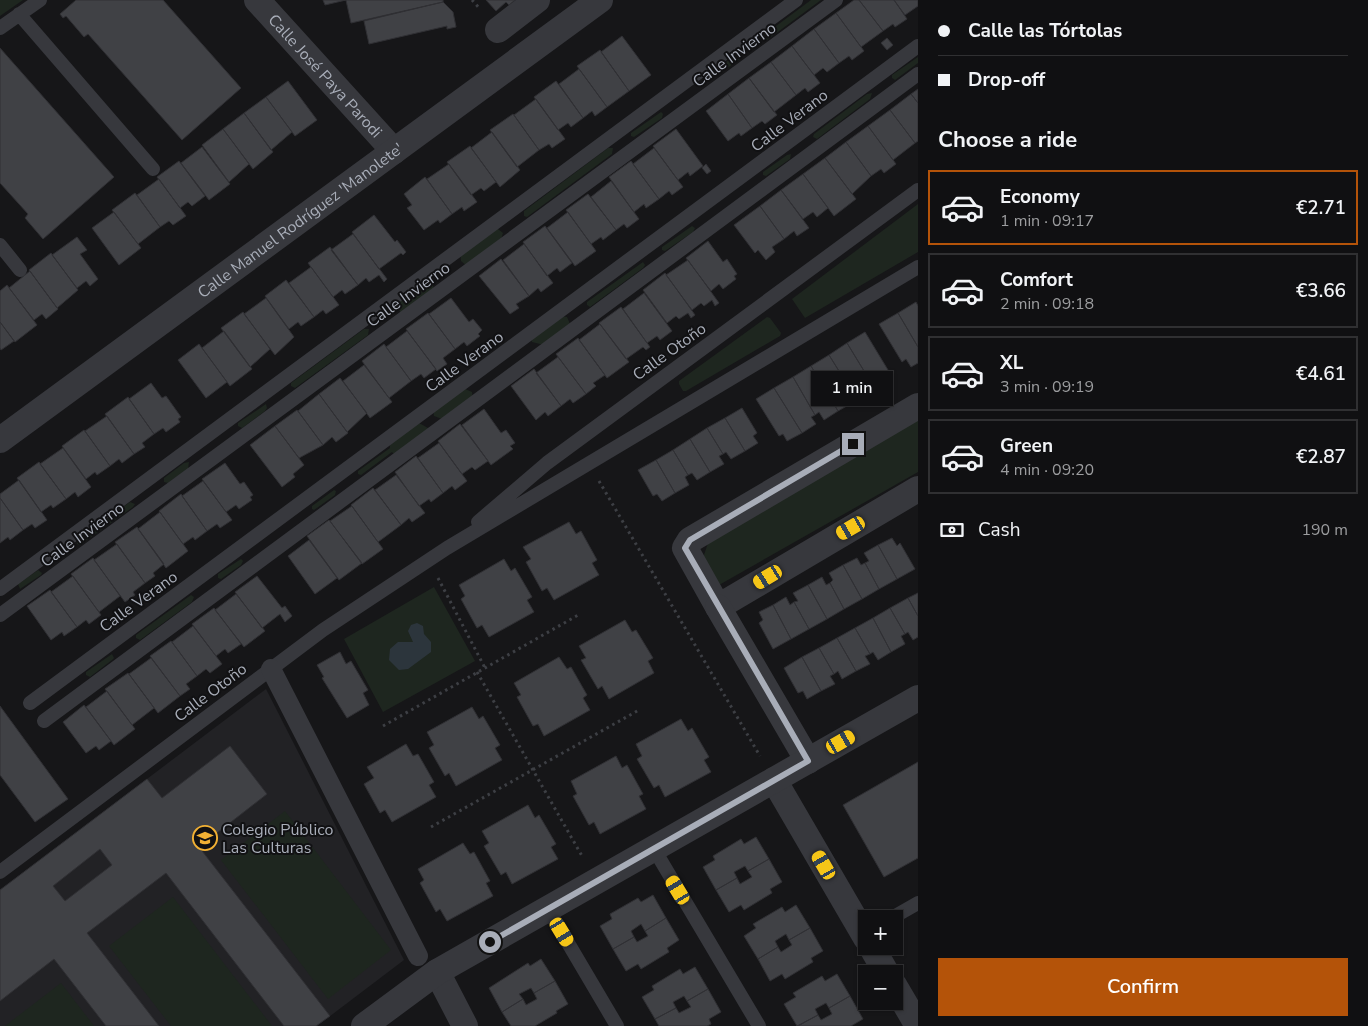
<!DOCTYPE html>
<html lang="en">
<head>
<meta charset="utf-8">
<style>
	:root { --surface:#101012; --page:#19191b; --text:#f1f3f6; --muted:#9c9d9f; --line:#303032; --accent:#b45309 }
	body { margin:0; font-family:"Nunito Sans",sans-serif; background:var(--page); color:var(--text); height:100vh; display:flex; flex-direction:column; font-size:19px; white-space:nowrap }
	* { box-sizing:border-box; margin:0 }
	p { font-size:16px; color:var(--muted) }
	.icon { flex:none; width:28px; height:28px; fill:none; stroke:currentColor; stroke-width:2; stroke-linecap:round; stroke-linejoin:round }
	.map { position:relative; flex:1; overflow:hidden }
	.sheet { display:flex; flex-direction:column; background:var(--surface); width:450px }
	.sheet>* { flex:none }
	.guide { display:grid; align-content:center; height:110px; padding:0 20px; background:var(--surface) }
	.controls { position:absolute; left:858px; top:910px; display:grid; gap:10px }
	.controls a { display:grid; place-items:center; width:45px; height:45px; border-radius:0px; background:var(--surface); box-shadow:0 1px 4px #0004,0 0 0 1px var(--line); font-size:25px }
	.end { position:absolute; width:22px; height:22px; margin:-11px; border:6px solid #a8adb8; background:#111; box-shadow:0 0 0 2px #111 }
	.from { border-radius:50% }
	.bubble { position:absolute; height:35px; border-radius:0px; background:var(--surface); box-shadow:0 1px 4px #0004,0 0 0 1px var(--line); font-size:16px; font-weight:600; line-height:35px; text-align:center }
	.car { position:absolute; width:15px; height:30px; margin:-15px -8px; border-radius:6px; box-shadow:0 0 4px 1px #0007; background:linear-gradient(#f5c518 24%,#345 0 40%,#f5c518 0 76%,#345 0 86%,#f5c518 0) }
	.guide b { display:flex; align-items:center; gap:18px; height:48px; font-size:19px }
	.guide b+b { border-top:1px solid var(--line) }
	.guide i { width:12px; height:12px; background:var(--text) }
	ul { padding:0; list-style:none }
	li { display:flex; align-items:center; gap:15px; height:75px; margin:0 10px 8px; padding:0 10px; border:2px solid var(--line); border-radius:0px }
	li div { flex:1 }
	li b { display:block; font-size:19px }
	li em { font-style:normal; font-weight:600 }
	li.selected { border-color:var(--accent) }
	li>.icon { width:45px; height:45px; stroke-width:1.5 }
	h2 { padding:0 20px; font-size:22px; line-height:60px }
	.pay { display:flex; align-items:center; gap:12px; height:55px; padding:0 20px; font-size:19px }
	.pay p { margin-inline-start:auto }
	.cta { display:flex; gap:10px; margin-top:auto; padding:10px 20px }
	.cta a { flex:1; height:58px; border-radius:0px; background:var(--accent); color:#fff; font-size:20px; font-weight:600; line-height:58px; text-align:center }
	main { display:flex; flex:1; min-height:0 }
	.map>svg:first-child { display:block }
	.built { fill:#222225 }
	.green { fill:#1e261f }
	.water { fill:#2c353c }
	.building { fill:#404145; stroke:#303034; fill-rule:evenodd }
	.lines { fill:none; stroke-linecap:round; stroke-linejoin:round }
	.path { stroke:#3d3f44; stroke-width:3; stroke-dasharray:2.5 4; stroke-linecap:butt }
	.service { stroke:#37383d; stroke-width:14 }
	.pedestrian { stroke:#37383d; stroke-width:20 }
	.minor { stroke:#37383d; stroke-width:26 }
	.route { stroke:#a8adb8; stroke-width:6 }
	.labels { text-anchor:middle; stroke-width:4; stroke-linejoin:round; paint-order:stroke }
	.street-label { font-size:16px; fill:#a8adb8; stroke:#111113 }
	.poi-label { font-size:16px; fill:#a8adb8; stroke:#111113; text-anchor:start }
</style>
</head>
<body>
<main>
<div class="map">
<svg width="918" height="1026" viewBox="0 0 918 1026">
	<rect width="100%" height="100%" fill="#161618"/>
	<path class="built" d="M266,689L404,960L317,1026H0V890Z"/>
	<path class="green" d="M0,0H23L0,16Z
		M811,0H821L767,40L764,38V35Z
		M739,53L742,55L740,59L716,76L712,75L713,71Z
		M918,57V63L895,80L892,78V75Z
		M872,93L870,99L817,139L813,137L814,134L867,94Z
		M661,112L663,114L662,118L634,137L631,136V133Z
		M608,148H613L612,154L527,217L524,216V211Z
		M791,154L790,159L766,176L763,175V172L787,155Z
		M918,204V252L805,318L792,299Z
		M493,225L503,233L500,243L469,268L461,261L460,250Z
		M692,226L695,228L693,232L665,251L662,250V247Z
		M643,262L645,265L643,268L590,307L587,305V302Z
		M426,279L433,284L434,294L401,313L399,310L393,313L391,312L396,302Z
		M561,316L567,317L571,326L544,345L532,342L531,336Z
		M767,317L770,318L781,333L780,336L686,391H683L679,384V381Z
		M364,329H369L368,335L295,388L291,386V383Z
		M463,388L472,392L473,401L442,419L434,416L433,410Z
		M266,404L267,408L265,411L242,428L238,426V423Z
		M918,417V472L719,585L703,558L708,543Z
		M419,423L428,428L429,439L395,455L392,452L361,475L358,474V471L390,448V441Z
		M189,462L188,469L168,483L164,482V478L184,463Z
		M334,490L336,491L335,495L314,510L312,509V506Z
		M130,502L135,504L133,507L80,545L77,544V540Z
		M241,559L243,561L241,565L221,579L218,578V574Z
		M38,570L42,573L41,575L20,589L18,584Z
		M434,587L475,661L383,712L344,639Z
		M191,595L194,597L192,602L140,640L136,638V635Z
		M112,654L114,658L112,660L90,677L86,675V672Z
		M285,811L391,950L328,999L221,860Z
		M173,897L272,1026H171L109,946Z
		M61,983L94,1026H5Z"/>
	<path class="water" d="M417,623L423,626L424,634L431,642V652L408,669L399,670L389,660L390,649L398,642H413L408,631L411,625Z"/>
	<path class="building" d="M76,0H163L241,88L182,140L88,34L84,37L66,16L63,18L60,14Z
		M323,0H346L325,5Z
		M346,0H443V2L351,23Z
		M486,0H515L509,5L506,2L496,11Z
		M854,0H859L883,31L861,47L836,13Z
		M859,0H894L907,19L895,27L893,24L883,31Z
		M894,0H918V6L905,15Z
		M443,2L453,12L456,27L447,29V26L369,44L364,21Z
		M836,13L864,51L852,60L849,56L839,63L814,29Z
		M814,29L839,63L827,72L823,68L814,75L792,46Z
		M622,36L651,75L629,91L601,52Z
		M887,38L893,45L887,50L881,43Z
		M792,46L820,83L808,92L805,88L796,95L771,62Z
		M0,48L114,177L43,239L25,218L28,214L0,183Z
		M600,50L629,91L607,107L577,66Z
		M771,62L796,95L774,112L749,78Z
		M579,69L607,107L595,116L592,111L583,118L559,84Z
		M749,78L777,115L765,124L762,121L752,128L728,94Z
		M288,81L317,120L295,136L266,97Z
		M556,81L583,118L571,127L568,123L558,130L534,97Z
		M918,89V103L911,94Z
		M728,94L752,128L741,136L739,133L728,141L706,111Z
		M911,94L918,103V141L915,143L890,110Z
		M266,97L292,132L271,150L244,113Z
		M536,99L565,139L552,148L549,144L539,150L514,115Z
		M890,110L915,143L893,160L868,126Z
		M244,113L273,152L253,169L223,129Z
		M513,114L539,150L517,167L490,130Z
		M868,126L896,164L884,173L881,169L871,176L846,142Z
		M223,129L249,164L229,182L202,145Z
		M676,129L703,166L690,176L688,172L678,180L653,146Z
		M492,132L520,170L500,187L471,148Z
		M846,142L871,176L852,194L825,158Z
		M470,146L496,182L484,191L481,188L471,195L447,162Z
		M202,147L230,184L209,200L181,163Z
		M654,148L683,187L672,195L669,191L659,199L633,164Z
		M825,158L856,199L834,216L803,174Z
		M179,161L205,196L192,206L188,202L180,208L157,177Z
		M631,161L659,199L646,208L644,204L634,212L609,177Z
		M449,164L477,202L464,211L462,207L452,214L427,179Z
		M706,164L711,171L707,174L702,168Z
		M803,174L828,208L817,217L813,212L803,219L781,190Z
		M425,177L452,214L440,223L438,220L424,230L407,208L412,205L404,194Z
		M159,179L186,216L173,225L169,221L160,227L137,195Z
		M611,181L639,219L627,228L624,224L616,230L591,197Z
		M781,190L809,228L797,236L794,231L784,239L760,206Z
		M135,193L160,227L138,244L112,210Z
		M588,194L616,230L603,240L601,237L591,244L566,210Z
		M760,206L784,239L772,247L775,252L766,260L758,250L755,253L734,225Z
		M114,212L141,248L119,265L92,228Z
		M568,212L596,251L575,266L547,228Z
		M374,215L395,242L397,240L406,252L403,255L401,253L379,269L352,232Z
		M545,226L572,263L560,272L557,268L547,276L523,242Z
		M353,234L387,279L384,282L379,275L369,282L366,278L358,285L331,250Z
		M77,237L87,250L80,254L98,279L90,286L86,281L77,288L52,255Z
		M708,241L723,262L727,259L737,274L734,276L736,279L723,289L719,284L711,291L686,258Z
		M524,244L553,283L541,292L538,288L529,296L503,260Z
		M330,247L358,285L345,294L342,290L333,297L308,263Z
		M51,253L78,290L57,308L29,270Z
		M501,259L529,296L516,304L519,308L510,314L479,276Z
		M688,260L719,303L715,306L712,300L704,306L701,303L692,310L666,275Z
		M311,267L339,305L326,314L323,310L314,317L289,283Z
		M30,271L58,309L46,319L42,314L34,320L9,288Z
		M665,273L695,315L691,318L688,313L679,319L676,316L667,323L643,290Z
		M286,280L314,317L301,326L298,322L289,329L265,296Z
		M7,285L37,325L15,342L0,322V291Z
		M644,293L672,331L660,340L657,336L647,343L623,309Z
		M266,298L294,337L275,355L244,314Z
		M451,298L469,322L473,319L482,330L478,334L480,336L467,346L464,342L455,349L429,314Z
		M916,302L918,306V347L898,313Z
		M621,307L650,347L646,350L643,347L626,359L599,323Z
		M243,312L270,349L250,367L221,328Z
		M428,313L455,349L443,358L447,364L437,371L406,329Z
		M898,313L918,347V363L911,367L906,359L902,362L879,324Z
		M0,322L14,341L1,350L0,348Z
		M600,324L629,362L607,378L579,340Z
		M224,331L252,369L230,386L202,348Z
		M407,331L436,369L424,378L421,374L411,381L386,347Z
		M865,332L888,370L884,373L889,380L875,389L847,343Z
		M578,338L605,375L593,383L596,386L586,394L556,354Z
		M847,343L875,389L860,397L856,390L852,392L829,355Z
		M199,344L227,382L206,398L178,360Z
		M384,344L411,381L389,398L362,361Z
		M829,355L852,392L848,395L852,403L838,411L811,366Z
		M558,357L586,394L573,403L570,399L561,406L536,373Z
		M364,365L392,402L370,418L343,381Z
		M811,366L838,411L824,420L819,412L815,415L793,377Z
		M534,369L561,406L548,416L545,412L536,420L511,386Z
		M793,377L815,415L811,417L816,424L802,433L774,388Z
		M340,378L367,413L347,432L319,394Z
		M151,383L162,398L166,396L181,417L178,419L180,422L166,432L163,428L154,434L129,399Z
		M774,388L802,433L787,441L783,434L779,436L756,399Z
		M319,394L348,433L336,442L332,437L323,445L298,411Z
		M128,397L154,434L142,443L145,447L134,454L105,414Z
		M742,408L757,433L753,436L758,443L745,451L725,418Z
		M484,409L501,433L506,430L515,443L510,446L513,449L491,465L462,425Z
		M297,410L323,445L299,458L275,426Z
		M107,416L134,454L122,463L119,459L110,466L85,431Z
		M725,418L745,451L731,459L726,452L723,454L707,428Z
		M460,424L488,461L475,470L472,467L462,474L438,441Z
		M275,426L304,465L293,474L295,477L282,487L250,445Z
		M707,428L723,454L719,456L724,464L710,472L690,439Z
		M84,430L110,466L97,475L95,472L86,479L62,446Z
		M690,439L710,472L697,480L692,473L688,475L673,450Z
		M439,443L467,481L455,490L452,486L443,493L418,458Z
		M63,448L91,487L78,497L75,492L66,499L40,464Z
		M673,450L688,475L685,477L689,485L675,493L656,460Z
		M416,456L443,493L431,502L429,499L419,506L395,472Z
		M656,460L675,493L662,501L657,494L653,496L638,470Z
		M39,462L66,499L53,508L51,505L41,512L17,478Z
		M225,463L240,484L244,482L253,495L250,497L252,500L239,509L236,505L226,512L202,479Z
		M396,475L425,513L412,522L409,518L401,525L375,490Z
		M19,480L47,520L35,528L32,524L23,530L0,498V494Z
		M203,481L232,520L220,528L217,524L207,531L182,496Z
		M373,488L401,525L378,542L351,505Z
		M181,494L207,531L195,540L193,537L183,544L159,511Z
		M0,498L23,530L10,540L8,537L0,543Z
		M352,506L383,549L362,564L330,521Z
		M160,512L188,551L166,568L138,529Z
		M329,520L362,563L339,580L307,536Z
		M569,522L576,534L581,531L597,560L592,563L599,575L554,600L547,588L542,591L526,562L531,559L523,547Z
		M137,527L164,564L153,573L155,576L145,583L115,542Z
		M892,538L897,546L900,543L915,569L897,579L878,545Z
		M309,540L337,578L315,594L288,556Z
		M117,544L145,583L133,592L135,595L125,602L94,560Z
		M878,545L897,579L879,589L865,563L869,561L864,553Z
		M93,558L120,596L99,612L71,574Z
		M857,558L861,565L865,563L879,589L862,599L843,565Z
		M504,559L511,571L515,568L532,597L527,600L534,612L489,637L482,625L477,628L461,599L465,596L459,585Z
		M843,565L862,599L844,609L830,583L833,580L829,573Z
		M73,576L101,615L89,624L86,620L77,627L51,592Z
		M257,576L282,608L285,606L292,616L285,622L280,614L262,628L235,592Z
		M822,577L826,585L830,583L844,609L827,619L808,585Z
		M808,585L827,619L809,629L794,602L798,601L793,593Z
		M50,590L77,627L64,636L62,632L51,640L27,606Z
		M918,593V616L908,598Z
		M236,594L265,631L244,647L215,610Z
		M786,597L790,605L794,602L809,629L791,639L773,605Z
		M908,598L918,616V637L913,640L908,632L905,634L890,608Z
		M773,605L791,639L773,649L759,623L763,620L759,612Z
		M214,608L241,644L228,653L225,649L216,656L192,624Z
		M890,608L905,634L901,636L905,644L891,652L873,618Z
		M873,618L891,652L878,660L873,652L870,654L855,628Z
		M625,620L632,632L636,630L653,658L648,661L654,673L609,699L602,686L598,689L581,660L586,658L579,646Z
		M193,626L222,664L210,673L206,669L197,676L172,642Z
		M855,628L870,654L865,656L870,664L856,671L837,638Z
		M837,638L856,671L842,679L838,671L834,674L819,648Z
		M171,641L197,676L186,684L190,689L180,696L150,656Z
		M819,648L834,674L830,676L835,684L821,691L802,657Z
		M340,652L346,664L351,661L368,690L363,693L369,705L347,718L322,678L324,677L317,665Z
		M559,657L567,669L571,667L587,695L583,698L590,710L544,736L538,724L533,726L517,697L521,695L514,683Z
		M802,657L821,691L807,699L803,691L798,693L784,668Z
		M151,658L180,696L158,713L129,674Z
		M128,673L154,708L132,725L105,689Z
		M107,691L135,729L114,745L86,707Z
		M84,705L111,741L99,750L96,746L86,753L63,722Z
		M0,706L68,799L35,822L0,775Z
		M472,707L479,719L483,716L500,745L495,748L502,760L456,786L449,773L445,776L429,748L434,745L427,732Z
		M681,719L688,731L692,728L709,757L704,760L711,772L665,797L659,785L654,788L637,759L642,756L636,744Z
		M406,744L413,756L418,754L434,782L429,785L436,797L392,822L385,810L380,813L364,784L374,778L367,767Z
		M230,746L267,794L199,847L330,1016L316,1026H284L166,873L87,933L159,1026H106L54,959L0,1001V890L147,779L162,798ZM100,849L112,865L65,901L53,886Z
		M616,756L622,768L627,765L643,794L639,796L646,809L600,834L594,822L589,825L573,796L577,794L571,781Z
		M918,762V858L884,877L843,805Z
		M528,805L535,818L539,815L556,844L551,847L558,859L512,884L506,872L501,875L484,846L489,843L482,831Z
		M756,837L769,859L748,871L745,866L734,872L737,878L716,890L703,867L715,860L713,856L741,839L744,844Z
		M463,843L470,854L474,852L490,881L486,883L493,896L447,921L440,909L436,912L420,883L424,880L418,869Z
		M769,859L782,882L770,889L772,893L744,910L741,905L729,912L716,890L737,878L740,884L752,877L748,871Z
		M653,895L666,918L645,931L641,924L631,931L634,937L613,949L600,926L612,919L610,914L638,898L641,902Z
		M796,905L810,928L789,940L786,934L775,941L778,947L758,959L744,936L756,928L753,924L782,907L785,912Z
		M666,918L679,940L667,948L669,952L641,969L638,964L626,971L613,949L634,937L637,942L648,936L645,931Z
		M810,928L823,951L811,958L813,962L785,979L782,974L770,981L758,959L778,947L781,952L792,945L789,940Z
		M541,959L555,981L534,993L531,988L519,994L523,999L502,1012L489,988L528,963L530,966Z
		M695,967L708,989L687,1001L684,996L673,1002L676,1008L655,1019L642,997L654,990L652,986L680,969L683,974Z
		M837,974L850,996L829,1008L826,1003L815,1009L818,1015L797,1026L784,1004L796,997L793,993L822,976L825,981Z
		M555,981L568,1004L556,1011L557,1013L535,1026H511L502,1012L523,999L526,1005L537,999L534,993Z
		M708,989L721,1012L709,1019L711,1024L707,1026H659L655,1019L676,1008L679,1013L691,1007L687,1001Z
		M850,996L863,1019L851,1026H798L818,1015L821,1020L832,1014L829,1008Z"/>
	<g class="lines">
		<path class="path" d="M472,0L480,9
			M599,481L760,756
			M438,578L485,668
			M477,672L582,856
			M383,726L580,614
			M431,827L639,710"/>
		<path class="service" d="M19,14L153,169
			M0,28L40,0
			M0,245L20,270
			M478,522L547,463L918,190
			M0,589L796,0
			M0,615L836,0
			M30,703L918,46
			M44,721L918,74
			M654,849L759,1026
			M0,872L323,630L447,548L918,267
			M548,909L617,1026
			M890,919L918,903"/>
		<path class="pedestrian" d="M271,669L418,956"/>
		<g class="minor">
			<path id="s1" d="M257,0L394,151"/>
			<path d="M498,30L537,0"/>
			<path d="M918,406L690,540L685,548L718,607L918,489"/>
			<path id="s2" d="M0,440L600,0"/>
			<path d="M718,607L808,761"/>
			<path d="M774,780L866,938"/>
			<path d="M871,946L887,974"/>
			<path d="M437,972L465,1026"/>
			<path d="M894,985L918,1026"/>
			<path d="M364,1026L437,972L918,698"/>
		</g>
	</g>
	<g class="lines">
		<path class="route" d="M490,942L808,761L685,548L690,540L853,444"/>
	</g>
	<defs>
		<symbol id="school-ring" viewBox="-11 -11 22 22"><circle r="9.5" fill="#111113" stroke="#f2b134" stroke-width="1.5"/><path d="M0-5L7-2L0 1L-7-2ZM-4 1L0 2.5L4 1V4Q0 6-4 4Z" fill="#f2b134"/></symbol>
	</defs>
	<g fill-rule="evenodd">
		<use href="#school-ring" x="191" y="824" width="28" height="28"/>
	</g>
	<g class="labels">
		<g class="street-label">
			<text transform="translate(734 54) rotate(-36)" y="6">Calle Invierno</text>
			<text dy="6" stroke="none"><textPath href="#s1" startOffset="102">Calle José Paya Parodi</textPath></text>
			<text transform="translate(789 120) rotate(-37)" y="6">Calle Verano</text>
			<text dy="6" stroke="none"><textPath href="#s2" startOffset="372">Calle Manuel Rodríguez 'Manolete'</textPath></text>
			<text transform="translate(408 294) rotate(-36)" y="6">Calle Invierno</text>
			<text transform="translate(669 351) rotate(-36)" y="6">Calle Otoño</text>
			<text transform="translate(464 361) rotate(-36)" y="6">Calle Verano</text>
			<text transform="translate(82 534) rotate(-36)" y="6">Calle Invierno</text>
			<text transform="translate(138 601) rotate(-36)" y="6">Calle Verano</text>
			<text transform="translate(210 692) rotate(-37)" y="6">Calle Otoño</text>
		</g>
		<g class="poi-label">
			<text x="222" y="835">Colegio Público<tspan x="222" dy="18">Las Culturas</tspan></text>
		</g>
	</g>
</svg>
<div class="controls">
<a>+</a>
<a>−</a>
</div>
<i class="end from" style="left:490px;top:942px"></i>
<i class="end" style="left:853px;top:444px"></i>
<div class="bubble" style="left:811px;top:371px;width:82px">1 min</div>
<i class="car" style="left:851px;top:528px;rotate:240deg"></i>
<i class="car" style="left:768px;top:577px;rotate:239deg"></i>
<i class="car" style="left:841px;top:742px;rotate:60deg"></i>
<i class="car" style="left:824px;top:865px;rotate:330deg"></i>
<i class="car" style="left:678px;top:890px;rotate:329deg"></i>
<i class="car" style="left:562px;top:932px;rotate:149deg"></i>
</div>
<section class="sheet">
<div class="guide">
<b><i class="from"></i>Calle las Tórtolas</b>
<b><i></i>Drop-off</b>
</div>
<h2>Choose a ride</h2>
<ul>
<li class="selected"><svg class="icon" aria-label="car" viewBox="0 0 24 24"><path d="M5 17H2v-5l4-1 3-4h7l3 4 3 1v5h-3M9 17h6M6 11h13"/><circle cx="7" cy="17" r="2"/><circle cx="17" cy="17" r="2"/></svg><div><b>Economy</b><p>1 min · 09:17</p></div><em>€2.71</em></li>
<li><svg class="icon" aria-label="car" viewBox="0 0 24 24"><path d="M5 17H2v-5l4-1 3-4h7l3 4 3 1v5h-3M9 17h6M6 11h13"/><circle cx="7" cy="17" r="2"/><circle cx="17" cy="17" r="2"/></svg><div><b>Comfort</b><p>2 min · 09:18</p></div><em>€3.66</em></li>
<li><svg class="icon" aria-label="car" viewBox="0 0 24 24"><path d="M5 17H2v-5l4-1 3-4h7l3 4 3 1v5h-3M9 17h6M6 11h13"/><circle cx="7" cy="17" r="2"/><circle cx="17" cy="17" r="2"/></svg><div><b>XL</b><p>3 min · 09:19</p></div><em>€4.61</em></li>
<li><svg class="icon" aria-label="car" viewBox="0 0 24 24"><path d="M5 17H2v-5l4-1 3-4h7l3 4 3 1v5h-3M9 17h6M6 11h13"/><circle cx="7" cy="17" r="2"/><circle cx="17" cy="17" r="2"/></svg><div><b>Green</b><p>4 min · 09:20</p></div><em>€2.87</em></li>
</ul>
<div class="pay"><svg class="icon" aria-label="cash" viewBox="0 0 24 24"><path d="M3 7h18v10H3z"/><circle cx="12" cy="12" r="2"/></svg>Cash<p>190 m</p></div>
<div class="cta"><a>Confirm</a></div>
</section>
</main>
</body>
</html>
